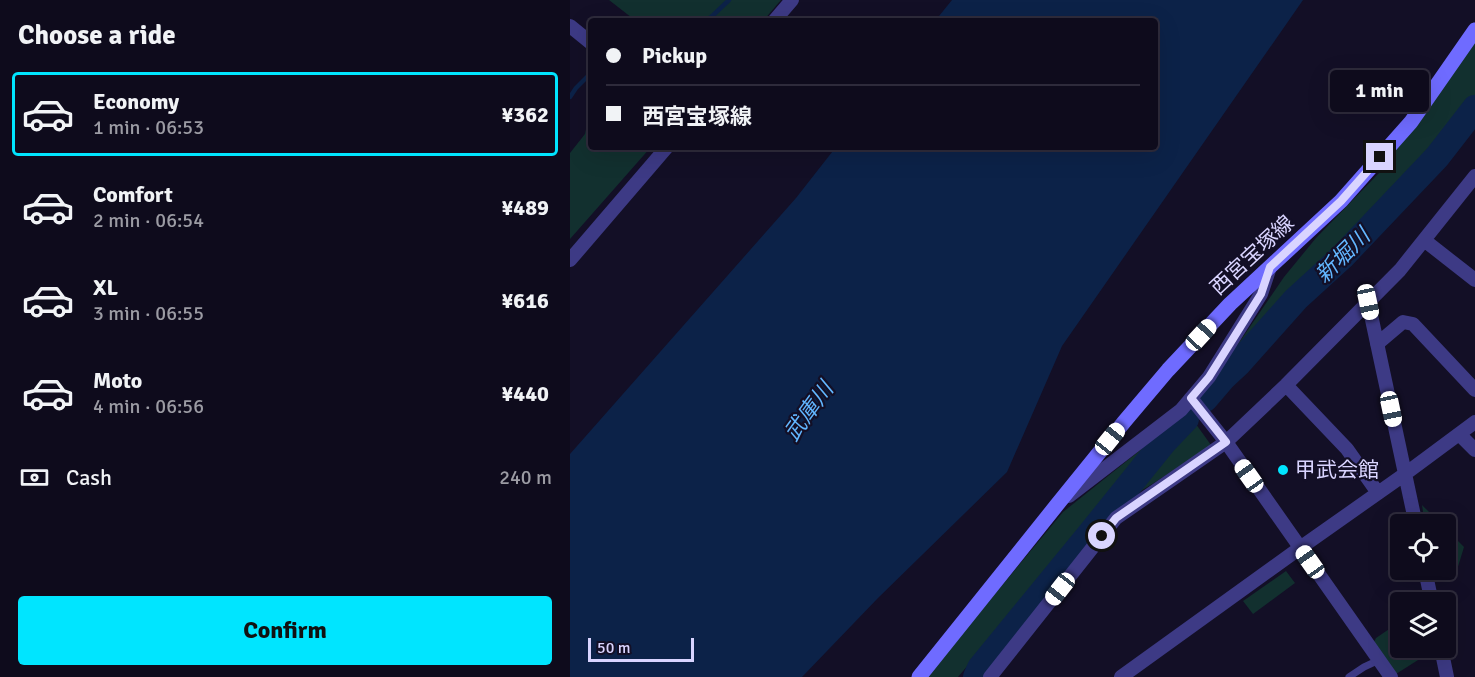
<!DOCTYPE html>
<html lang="en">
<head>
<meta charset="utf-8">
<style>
	:root { --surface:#0e0b1c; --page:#1c1929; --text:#f1f3f6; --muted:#9b9ba3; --line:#2e2b3b; --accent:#00e5ff }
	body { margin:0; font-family:Signika,"Noto Sans JP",sans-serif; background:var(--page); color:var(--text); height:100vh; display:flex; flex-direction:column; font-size:22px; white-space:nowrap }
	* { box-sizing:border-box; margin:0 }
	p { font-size:20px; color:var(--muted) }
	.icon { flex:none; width:33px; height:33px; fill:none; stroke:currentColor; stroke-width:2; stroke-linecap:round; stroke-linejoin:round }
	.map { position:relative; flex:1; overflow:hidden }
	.panel { display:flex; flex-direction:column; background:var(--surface); width:570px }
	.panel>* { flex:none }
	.hud { position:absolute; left:18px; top:18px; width:570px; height:132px; border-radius:6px; box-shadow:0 6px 24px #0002,0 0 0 2px var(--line); display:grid; align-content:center; height:132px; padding:0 18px; background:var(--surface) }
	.controls { position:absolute; left:820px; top:514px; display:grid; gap:12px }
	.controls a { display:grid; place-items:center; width:66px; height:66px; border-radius:6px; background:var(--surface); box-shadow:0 6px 24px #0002,0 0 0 2px var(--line); font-size:30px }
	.scale { position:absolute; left:18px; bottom:15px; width:106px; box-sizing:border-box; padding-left:6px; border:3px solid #d9d4ff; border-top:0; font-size:16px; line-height:21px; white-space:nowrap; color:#d9d4ff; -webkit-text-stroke:4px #130f26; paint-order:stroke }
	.end { position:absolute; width:27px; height:27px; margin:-14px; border:8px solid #d9d4ff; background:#111; box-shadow:0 0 0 3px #111 }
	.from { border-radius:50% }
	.bubble { position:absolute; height:42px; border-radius:6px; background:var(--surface); box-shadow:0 6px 24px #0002,0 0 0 2px var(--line); font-size:20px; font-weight:700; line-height:42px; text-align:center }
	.car { position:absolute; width:18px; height:36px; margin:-18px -9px; border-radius:8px; box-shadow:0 0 4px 2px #0007; background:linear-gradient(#fff 24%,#345 0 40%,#fff 0 76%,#345 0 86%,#fff 0) }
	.hud b { display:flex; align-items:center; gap:21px; height:57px; font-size:22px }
	.hud b+b { border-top:2px solid var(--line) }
	.hud i { width:15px; height:15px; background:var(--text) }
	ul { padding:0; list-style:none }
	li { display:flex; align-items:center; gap:18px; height:84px; margin:0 12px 9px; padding:0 6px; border:3px solid transparent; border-radius:6px }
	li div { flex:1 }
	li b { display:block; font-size:22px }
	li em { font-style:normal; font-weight:700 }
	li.selected { border-color:var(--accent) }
	li>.icon { width:54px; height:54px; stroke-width:1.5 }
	h2 { padding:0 18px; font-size:27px; line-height:72px }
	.pay { display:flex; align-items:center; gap:15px; height:66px; padding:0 18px; font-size:22px }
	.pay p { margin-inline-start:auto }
	.button { display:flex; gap:12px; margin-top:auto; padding:12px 18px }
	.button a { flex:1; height:69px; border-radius:6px; background:var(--accent); color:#111; font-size:24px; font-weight:700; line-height:69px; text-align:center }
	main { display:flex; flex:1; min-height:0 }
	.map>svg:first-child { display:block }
	.green { fill:#12302f }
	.water { fill:#0c2248 }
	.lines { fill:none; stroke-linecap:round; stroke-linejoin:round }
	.stream { stroke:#0c2248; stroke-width:4.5 }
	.river { stroke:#0c2248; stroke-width:26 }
	.service { stroke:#3d3a85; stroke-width:7 }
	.minor { stroke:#3d3a85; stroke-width:14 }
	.secondary { stroke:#6f6bff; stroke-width:15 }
	.route { stroke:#d9d4ff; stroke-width:8 }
	.poi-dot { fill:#00e5ff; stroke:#130f26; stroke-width:2 }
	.labels { text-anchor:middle; stroke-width:4.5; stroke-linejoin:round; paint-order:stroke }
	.street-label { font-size:21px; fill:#d9d4ff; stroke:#130f26 }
	.poi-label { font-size:21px; fill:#d9d4ff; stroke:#130f26; text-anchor:start }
	.water-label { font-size:22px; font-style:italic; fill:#62b6ff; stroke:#130f26 }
</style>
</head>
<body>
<main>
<section class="panel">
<h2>Choose a ride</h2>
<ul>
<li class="selected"><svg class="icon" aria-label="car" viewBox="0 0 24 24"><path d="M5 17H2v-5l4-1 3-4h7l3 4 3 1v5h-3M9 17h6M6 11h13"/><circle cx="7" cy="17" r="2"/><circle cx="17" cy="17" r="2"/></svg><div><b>Economy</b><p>1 min · 06:53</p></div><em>¥362</em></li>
<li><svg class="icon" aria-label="car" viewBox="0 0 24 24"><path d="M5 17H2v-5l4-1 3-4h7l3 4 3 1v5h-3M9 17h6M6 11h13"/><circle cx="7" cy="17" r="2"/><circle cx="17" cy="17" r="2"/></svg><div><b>Comfort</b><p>2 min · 06:54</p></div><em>¥489</em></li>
<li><svg class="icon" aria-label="car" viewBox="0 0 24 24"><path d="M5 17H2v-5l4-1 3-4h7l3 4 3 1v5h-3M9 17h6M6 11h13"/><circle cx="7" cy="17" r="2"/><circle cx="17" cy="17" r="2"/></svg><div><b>XL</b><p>3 min · 06:55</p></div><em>¥616</em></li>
<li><svg class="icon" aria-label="car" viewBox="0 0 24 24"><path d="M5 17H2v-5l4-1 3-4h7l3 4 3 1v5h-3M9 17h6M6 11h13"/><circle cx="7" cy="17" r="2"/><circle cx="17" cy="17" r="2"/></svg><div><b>Moto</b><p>4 min · 06:56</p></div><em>¥440</em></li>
</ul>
<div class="pay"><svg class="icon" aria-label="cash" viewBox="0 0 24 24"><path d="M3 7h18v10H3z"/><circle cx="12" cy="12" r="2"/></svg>Cash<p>240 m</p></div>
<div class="button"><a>Confirm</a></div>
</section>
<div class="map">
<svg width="905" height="677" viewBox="0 0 905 677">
	<rect width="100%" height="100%" fill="#130f26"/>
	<path class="green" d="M39,0H211L193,21H66Z
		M905,41V98L855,159L765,257L670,355L664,350L714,277L746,238L809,173Z
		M21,104V147H81L0,239V153L15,134Z
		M623,420L641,445L587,481L519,523L388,677H356L493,512L588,436L592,440L572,464L577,469Z
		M852,505L872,525H855Z
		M876,529L894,547L887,570L865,579L863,570H876Z
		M716,571L725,583L683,614L673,601Z
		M831,621V648H867L826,674L804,642L806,638Z"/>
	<path class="water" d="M382,0H733L492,346L437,472L308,598L232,677H0V454L226,198L266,147H585V21H365Z"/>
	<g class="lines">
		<path class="stream" d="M137,21L159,0
			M0,97L6,88L21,73"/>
		<path class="river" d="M635,399L653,378L668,364L726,299L772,257L867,157L905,108
			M406,677L410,668L519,535L594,442L616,419"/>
		<path class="service" d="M779,677L794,667L809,660"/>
		<path class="minor" d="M204,21L222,0
			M0,26L21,43
			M854,240L905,280
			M0,260L97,147
			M798,301L846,525
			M807,344L833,322L843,324L905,390
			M716,385L777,449L808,493
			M621,398L656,442L821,677
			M889,434L905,450
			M499,496L611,410L639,377L691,294L700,267
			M855,570L862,603
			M871,648L877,677
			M420,677L546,518L656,442L716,385L830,270L905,176
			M551,677L730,548L835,474L905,422"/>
		<path class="secondary" d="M349,677L486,506L554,422L598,370L660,304L771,201L841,122L905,30"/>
	</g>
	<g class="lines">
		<path class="route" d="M532,536L546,518L656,442L621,398L639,377L691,294L700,267L771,201L810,157"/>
	</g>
	<circle class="poi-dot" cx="713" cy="470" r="6"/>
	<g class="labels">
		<g class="street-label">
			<text transform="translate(682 255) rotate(-43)" y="7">西宮宝塚線</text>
		</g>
		<g class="poi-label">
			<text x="725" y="477">甲武会館</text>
		</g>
		<g class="water-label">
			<text transform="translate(772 255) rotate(-45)" y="8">新堀川</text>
			<text transform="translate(238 411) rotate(-54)" y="8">武庫川</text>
		</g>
	</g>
</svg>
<div class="controls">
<a><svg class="icon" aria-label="locate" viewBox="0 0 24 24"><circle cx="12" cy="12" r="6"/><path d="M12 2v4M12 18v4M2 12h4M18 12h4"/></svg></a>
<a><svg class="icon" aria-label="layers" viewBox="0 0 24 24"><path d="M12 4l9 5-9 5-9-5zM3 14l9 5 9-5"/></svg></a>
</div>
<div class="scale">50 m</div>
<i class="end from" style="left:532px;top:536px"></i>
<i class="end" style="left:810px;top:157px"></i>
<div class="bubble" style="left:760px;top:70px;width:99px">1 min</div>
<i class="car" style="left:798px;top:302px;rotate:168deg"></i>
<i class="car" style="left:631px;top:335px;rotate:43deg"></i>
<i class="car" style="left:821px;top:409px;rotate:168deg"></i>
<i class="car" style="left:540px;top:439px;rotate:39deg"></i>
<i class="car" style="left:679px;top:476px;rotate:325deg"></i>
<i class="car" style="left:740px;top:562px;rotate:325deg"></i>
<i class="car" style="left:490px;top:589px;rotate:218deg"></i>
<div class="hud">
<b><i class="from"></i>Pickup</b>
<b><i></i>西宮宝塚線</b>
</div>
</div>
</main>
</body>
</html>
